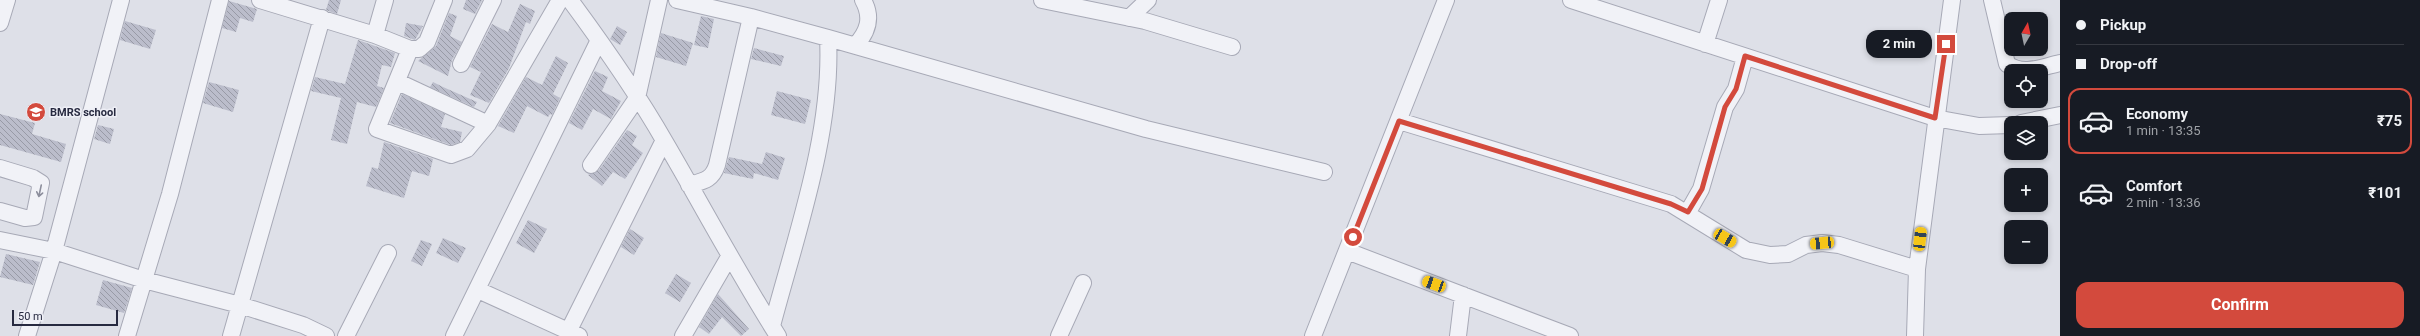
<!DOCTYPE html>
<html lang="en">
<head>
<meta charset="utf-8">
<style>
	:root { --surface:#171b24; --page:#20242c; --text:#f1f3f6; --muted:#9ea1a6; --line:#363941; --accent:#d34a3d }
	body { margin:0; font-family:Roboto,sans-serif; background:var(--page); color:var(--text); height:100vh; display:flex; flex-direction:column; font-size:15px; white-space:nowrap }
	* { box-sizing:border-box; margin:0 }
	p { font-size:13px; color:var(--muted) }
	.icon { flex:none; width:22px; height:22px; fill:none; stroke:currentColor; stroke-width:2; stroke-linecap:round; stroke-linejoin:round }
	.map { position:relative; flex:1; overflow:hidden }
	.drawer { display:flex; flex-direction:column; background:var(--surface); width:360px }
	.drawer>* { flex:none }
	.hud { display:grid; align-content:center; height:88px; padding:0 16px; background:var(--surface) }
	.needle { width:26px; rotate:9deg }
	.fabs { position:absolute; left:2004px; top:12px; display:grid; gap:8px }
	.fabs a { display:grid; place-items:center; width:44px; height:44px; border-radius:8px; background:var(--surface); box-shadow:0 2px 6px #0003; font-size:20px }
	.scale { position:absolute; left:12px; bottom:10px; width:106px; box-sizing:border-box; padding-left:4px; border:2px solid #272a40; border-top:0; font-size:11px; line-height:14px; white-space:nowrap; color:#272a40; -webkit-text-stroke:3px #eeeff6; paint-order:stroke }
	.end { position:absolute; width:18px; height:18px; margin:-9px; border:5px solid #d34a3d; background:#fff; box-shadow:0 0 0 2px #fff }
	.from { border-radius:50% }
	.bubble { position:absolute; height:28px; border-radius:12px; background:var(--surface); box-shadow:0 2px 6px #0003; font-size:13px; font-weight:700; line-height:28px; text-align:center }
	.car { position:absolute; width:12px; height:24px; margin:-12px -6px; border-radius:5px; box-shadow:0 0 3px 1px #0007; background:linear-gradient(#f5c518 24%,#345 0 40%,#f5c518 0 76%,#345 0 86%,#f5c518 0) }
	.hud b { display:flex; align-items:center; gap:14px; height:38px; font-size:15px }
	.hud b+b { border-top:1px solid var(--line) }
	.hud i { width:10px; height:10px; background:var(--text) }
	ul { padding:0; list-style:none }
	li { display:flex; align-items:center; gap:12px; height:66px; margin:0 8px 6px; padding:0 8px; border:2px solid transparent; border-radius:12px }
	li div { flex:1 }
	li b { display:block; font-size:15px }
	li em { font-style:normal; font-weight:700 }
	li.selected { border-color:var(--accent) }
	li>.icon { width:36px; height:36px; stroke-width:1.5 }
	.cta { display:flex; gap:8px; margin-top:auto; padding:8px 16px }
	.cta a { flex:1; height:46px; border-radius:12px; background:var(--accent); color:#fff; font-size:16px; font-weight:700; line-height:46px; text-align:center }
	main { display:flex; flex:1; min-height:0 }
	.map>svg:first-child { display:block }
	.building { fill:url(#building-back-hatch) }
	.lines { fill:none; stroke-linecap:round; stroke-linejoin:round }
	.minor-casing { stroke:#a7a9b6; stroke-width:18 }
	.minor { stroke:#f1f2f7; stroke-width:16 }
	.oneway { stroke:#8c8e9c }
	.route { stroke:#d34a3d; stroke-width:5 }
	.labels { text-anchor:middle; stroke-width:3; stroke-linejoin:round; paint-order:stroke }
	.poi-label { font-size:11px; font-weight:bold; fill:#272a40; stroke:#eeeff6; text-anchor:start }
</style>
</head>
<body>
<main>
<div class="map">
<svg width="2060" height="336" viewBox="0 0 2060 336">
	<defs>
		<pattern id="building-back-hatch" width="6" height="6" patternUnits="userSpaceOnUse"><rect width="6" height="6" fill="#bbbdcb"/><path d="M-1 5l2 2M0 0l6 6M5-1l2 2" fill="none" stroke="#989aa6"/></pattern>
	</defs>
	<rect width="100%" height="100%" fill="#dee0e8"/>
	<path class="building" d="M329,0H341L337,14L326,10Z
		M466,0H482L475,14L463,9Z
		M229,1L257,9L253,22L240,18L236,32L222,28Z
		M520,4L535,11L530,24L526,22L509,68L489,103L470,95L481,72L470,67L492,24L508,32Z
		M449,13L457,16L450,36L462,42L452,60L448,76L418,61L436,46Z
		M701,16L714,19L708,48L694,45Z
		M125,21L156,30L150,49L120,40Z
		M406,23L423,26L415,40L404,36Z
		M617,26L627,32L620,45L610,39Z
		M661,33L693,43L686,66L656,57Z
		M358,40L395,53L391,67L382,65L377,86L384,88L376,107L357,102L347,144L331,140L341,98L311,91L315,77L345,84Z
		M754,48L784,56L781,66L751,59Z
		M556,56L568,63L553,94L560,98L552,115L550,114L548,117L527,106L514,133L498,126L526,77L542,85Z
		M595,71L608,77L602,91L621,101L611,119L593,109L582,130L569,123Z
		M209,82L239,90L233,112L203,103Z
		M433,82L443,87L477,102L474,107L430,87Z
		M777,91L811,100L805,124L771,115Z
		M402,94L445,114L441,127L462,132L460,142L451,145L390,123Z
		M0,114L35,123L32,134L66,144L61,162L0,145Z
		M98,125L114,129L110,144L94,139Z
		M627,130L637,136L632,145L643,153L625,179L613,172L602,186L588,175L599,170Z
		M384,142L433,159L429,176L412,171L404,198L366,186L372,167L378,169Z
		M766,152L785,158L778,180L754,173L753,179L724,173L729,157L762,164Z
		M528,220L547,229L534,253L516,243Z
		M630,229L644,238L634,255L621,247Z
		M443,238L466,248L458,263L436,253Z
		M421,240L432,244L422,266L411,261Z
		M6,254L40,262L33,285L0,277Z
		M676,274L691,283L680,302L665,293Z
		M103,280L132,288L124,313L96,305Z
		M718,294L749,329L741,336L722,317L709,334L699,327Z"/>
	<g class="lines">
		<defs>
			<path id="minor" d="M260,0L375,35L410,49H419L427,42L444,0
				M570,0C604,46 637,93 665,142C703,207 738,273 778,336
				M677,0L751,17L828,38L1146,129L1324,172
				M1042,0L1145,21L1232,47
				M1571,0L1935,118L1979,126L2011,125
				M1992,0L2007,64C2023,76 2042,67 2060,63
				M1129,18L1148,0
				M0,23L7,0
				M375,35L385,0
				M1705,44L1719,0
				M855,46C868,32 873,18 863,0
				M461,64L493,0
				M398,82L488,124L467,149L451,155L377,129L410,49
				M1399,121L1671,204L1746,250L1770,255L1788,254L1806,245L1822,243L1839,245L1917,269
				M2021,123L2060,115
				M488,124L560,0
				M591,165L637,98L659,0
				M0,168L33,178L41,183L34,217L25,218L0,211
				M689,185C704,181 712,180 717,165L751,17
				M1688,212L1701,189L1725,107L1736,89L1745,57
				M0,240L54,251L144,280L240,305L303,325L326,336
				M1347,251L1570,336
				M478,290L579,336
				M772,326C796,235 833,132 828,38
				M27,336L54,251L121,0
				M127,336L170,194L220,0
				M231,336L322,18
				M346,336L388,253
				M454,336L599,40
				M566,336L664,140
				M683,336L729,257
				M1059,336L1083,283
				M1313,336L1446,0
				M1458,336L1463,295
				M1915,336L1917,269L1952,0"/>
		</defs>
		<use href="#minor" class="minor-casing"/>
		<use href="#minor" class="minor"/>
	</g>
	<defs><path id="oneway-shaft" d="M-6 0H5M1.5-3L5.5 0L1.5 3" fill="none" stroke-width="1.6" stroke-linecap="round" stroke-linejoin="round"/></defs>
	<use class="oneway" href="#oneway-shaft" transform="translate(40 191) rotate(102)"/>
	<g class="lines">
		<path class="route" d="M1353,237L1399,121L1671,204L1688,212L1702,189L1725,107L1736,89L1745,56L1935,118L1946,44"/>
	</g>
	<defs>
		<symbol id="school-disc" viewBox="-11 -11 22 22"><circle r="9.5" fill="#d34a3d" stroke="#eeeff6"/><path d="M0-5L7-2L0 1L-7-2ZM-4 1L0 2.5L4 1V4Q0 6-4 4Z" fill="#fff"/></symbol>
	</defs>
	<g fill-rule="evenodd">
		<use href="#school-disc" x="25" y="101" width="22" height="22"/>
	</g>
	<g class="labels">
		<g class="poi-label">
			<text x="50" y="116">BMRS school</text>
		</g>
	</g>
</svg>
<div class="fabs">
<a><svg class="needle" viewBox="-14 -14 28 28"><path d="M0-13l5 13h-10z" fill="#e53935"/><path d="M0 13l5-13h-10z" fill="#9ea1a6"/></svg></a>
<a><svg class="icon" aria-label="locate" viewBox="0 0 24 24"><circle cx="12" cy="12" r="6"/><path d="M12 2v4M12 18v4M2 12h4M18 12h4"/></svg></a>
<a><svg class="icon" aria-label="layers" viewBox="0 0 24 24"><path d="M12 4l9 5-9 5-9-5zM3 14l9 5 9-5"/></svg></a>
<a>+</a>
<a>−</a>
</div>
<div class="scale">50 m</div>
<i class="end from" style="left:1353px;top:237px"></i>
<i class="end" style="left:1946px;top:44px"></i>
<div class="bubble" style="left:1866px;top:30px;width:66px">2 min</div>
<i class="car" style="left:1725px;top:238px;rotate:120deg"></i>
<i class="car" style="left:1920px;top:239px;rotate:7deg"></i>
<i class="car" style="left:1822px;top:243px;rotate:265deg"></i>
<i class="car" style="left:1434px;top:284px;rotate:290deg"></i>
</div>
<section class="drawer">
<div class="hud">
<b><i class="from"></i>Pickup</b>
<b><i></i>Drop-off</b>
</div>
<ul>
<li class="selected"><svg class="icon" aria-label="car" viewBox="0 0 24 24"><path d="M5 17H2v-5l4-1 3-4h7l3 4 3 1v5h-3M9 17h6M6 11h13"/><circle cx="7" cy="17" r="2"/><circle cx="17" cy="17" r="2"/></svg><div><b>Economy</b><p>1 min · 13:35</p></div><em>₹75</em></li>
<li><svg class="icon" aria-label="car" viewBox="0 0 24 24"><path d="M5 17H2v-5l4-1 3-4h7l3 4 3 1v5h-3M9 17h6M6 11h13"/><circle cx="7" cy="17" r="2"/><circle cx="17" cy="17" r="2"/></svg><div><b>Comfort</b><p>2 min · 13:36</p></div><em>₹101</em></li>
</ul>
<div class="cta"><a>Confirm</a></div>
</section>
</main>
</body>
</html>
